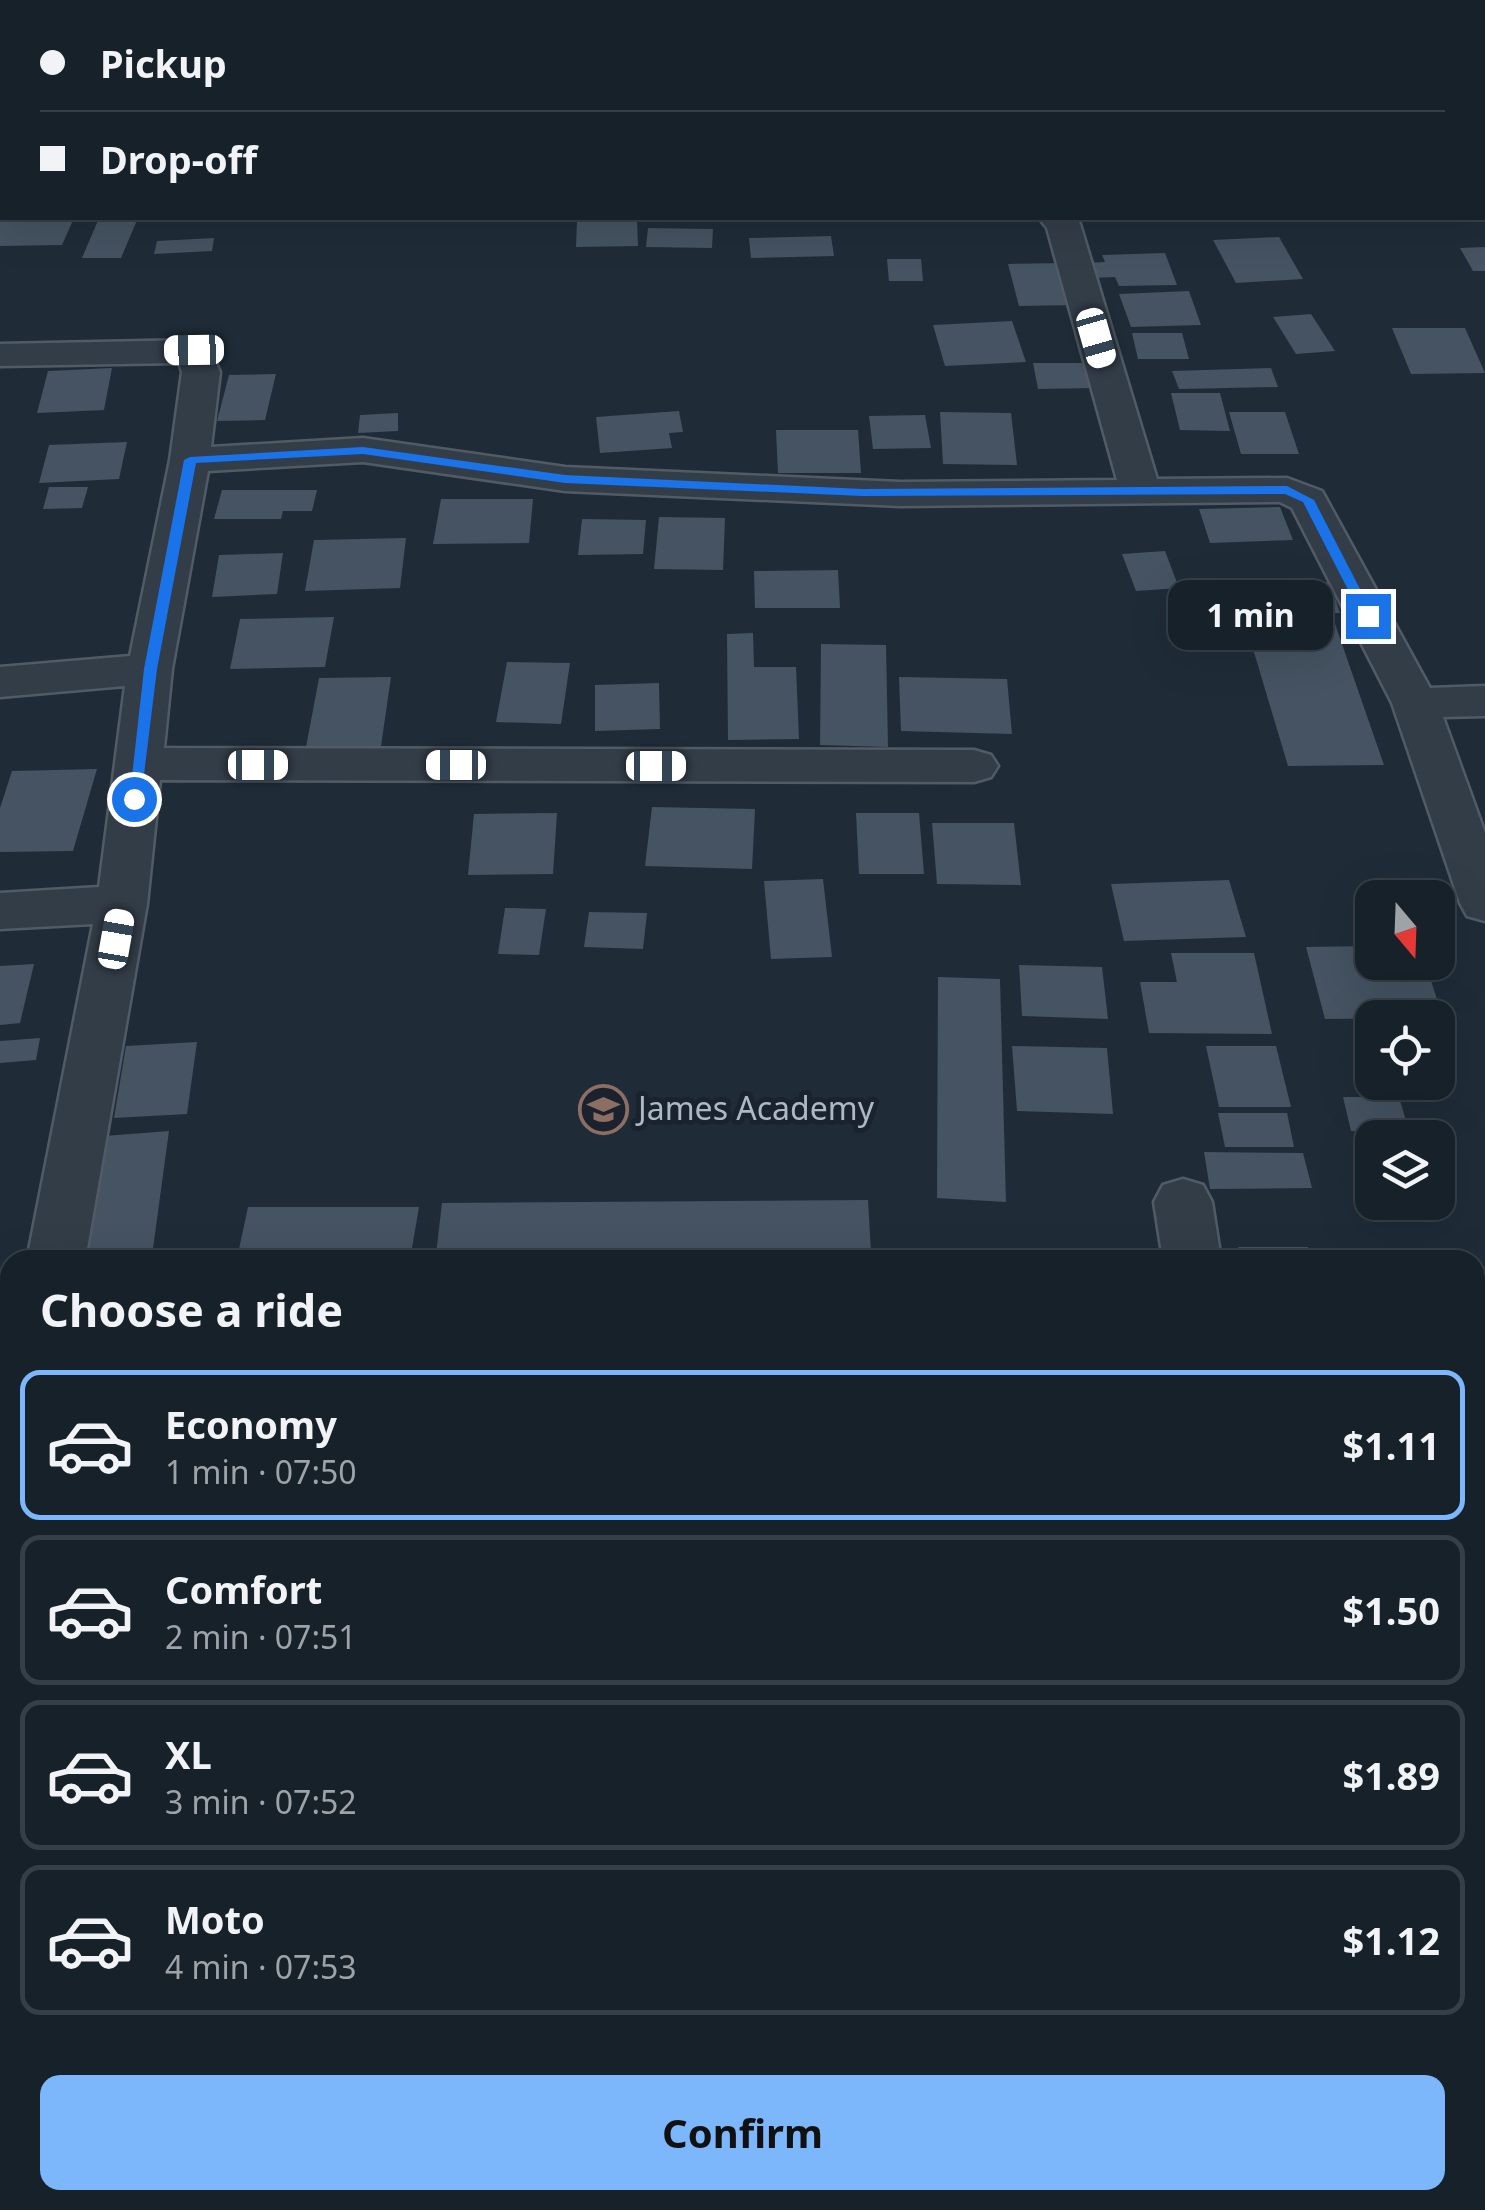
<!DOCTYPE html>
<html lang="en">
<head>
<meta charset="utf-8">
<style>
	:root { --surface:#17212a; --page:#242e36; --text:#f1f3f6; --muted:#9ea3a8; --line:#363e47; --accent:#7cb6fb }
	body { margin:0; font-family:"Noto Sans",sans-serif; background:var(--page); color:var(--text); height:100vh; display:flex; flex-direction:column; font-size:38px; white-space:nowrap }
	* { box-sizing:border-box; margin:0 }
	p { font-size:32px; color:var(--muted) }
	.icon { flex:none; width:55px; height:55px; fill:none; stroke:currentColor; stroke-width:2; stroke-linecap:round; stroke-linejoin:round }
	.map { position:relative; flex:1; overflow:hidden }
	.details { position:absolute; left:0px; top:1250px; width:1485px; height:960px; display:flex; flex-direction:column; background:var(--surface); border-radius:30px 30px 0 0; box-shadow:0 10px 40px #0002,0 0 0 2px var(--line) }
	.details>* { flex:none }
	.banner { position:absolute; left:0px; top:0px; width:1485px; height:220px; box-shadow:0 10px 40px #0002,0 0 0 2px var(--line); display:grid; align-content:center; height:220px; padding:0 40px; background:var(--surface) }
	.needle { width:65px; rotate:161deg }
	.tools { position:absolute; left:1355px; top:880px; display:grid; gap:20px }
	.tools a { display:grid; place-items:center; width:100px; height:100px; border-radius:20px; background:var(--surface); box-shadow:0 10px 40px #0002,0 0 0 2px var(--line); font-size:50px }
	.end { position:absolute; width:45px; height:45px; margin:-22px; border:12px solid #1a73e8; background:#fff; box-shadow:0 0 0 5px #fff }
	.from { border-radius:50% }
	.bubble { position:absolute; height:70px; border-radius:20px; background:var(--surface); box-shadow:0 10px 40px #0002,0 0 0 2px var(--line); font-size:32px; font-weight:700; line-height:70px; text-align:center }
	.car { position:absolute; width:30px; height:60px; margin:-30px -15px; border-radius:12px; box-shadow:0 0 8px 2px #0007; background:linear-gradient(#fff 24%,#345 0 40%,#fff 0 76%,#345 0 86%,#fff 0) }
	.banner b { display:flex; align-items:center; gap:35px; height:95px; font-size:38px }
	.banner b+b { border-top:2px solid var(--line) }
	.banner i { width:25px; height:25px; background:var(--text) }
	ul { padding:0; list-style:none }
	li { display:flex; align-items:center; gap:30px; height:150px; margin:0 20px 15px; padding:0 20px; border:5px solid var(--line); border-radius:20px }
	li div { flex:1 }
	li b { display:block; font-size:38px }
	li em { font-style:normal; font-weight:700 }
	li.selected { border-color:var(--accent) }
	li>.icon { width:90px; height:90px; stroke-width:1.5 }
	h2 { padding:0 40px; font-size:45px; line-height:120px }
	.action { display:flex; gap:20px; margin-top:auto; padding:20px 40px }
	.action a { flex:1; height:115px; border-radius:20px; background:var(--accent); color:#111; font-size:40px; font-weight:700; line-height:115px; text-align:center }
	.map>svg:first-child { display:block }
	.building { fill:#455362 }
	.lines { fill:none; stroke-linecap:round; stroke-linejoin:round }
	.minor-casing { stroke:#505b66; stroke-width:5 }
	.major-casing { stroke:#3f4955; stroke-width:5 }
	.minor { fill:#333d48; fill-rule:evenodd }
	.major { fill:#515c69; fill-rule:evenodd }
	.route { fill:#1a73e8 }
	.labels { text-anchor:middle; stroke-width:10; stroke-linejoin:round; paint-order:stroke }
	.poi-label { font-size:32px; fill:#adb8c5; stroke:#19222d; text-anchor:start }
</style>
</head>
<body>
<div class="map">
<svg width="1485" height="2210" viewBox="0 0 1485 2210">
	<rect width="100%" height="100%" fill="#1f2c38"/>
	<path class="building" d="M0,218H74L62,245L0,246Z
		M99,218H138L121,258H82Z
		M637,219L638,246L576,247L577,221Z
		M648,228L713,229L712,248L646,247Z
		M831,236L834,256L751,258L749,238Z
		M1279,237L1303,279L1236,283L1213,240Z
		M214,238L212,251L154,254L157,241Z
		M1485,247V271H1473L1460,248Z
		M1165,253L1177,285L1119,286L1115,277L1090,278L1085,263L1105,262L1102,255Z
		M887,259H921L923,281H889Z
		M1064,263L1077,305L1019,306L1008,264Z
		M1189,291L1201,325L1131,327L1119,294Z
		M1311,314L1335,351L1296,354L1273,317Z
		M1012,321L1026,362L945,366L933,325Z
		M1392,328H1465L1485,373L1411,374Z
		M1132,333H1182L1189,359H1138Z
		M1033,363H1087L1093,388L1038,389Z
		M112,368L104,410L37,413L48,371Z
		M1271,368L1278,387L1179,389L1172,371Z
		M276,374L265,420L217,421L229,375Z
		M1171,393H1220L1230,431L1180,430Z
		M679,411L683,432L669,433L672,448L600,453L596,417Z
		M940,412L1011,413L1017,465L943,464Z
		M1229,412H1285L1299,454H1241Z
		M398,413V431L358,433L360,415Z
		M925,415L931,448L873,449L869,416Z
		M776,430H858L861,473H778Z
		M127,442L119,479L39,483L49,445Z
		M49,487H88L82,508L43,509Z
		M222,490H317L312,511H283L281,519H214Z
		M441,499H533L529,543L433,544Z
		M1280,507L1293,540L1210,543L1199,509Z
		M659,517L725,518L723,570L654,569Z
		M582,519L646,520L643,554L578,555Z
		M406,538L400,588L305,591L314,540Z
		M1165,551L1179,588L1136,591L1122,554Z
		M283,553L277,594L212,597L219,555Z
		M838,570L840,608H755L754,571Z
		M1231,582H1330L1340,613H1239Z
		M334,617L325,667L230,669L240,619Z
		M1334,621L1384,765L1288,766L1245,622Z
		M753,633L754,667H796L799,739L728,740L727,634Z
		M821,644L886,645L888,747L820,745Z
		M507,662L570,663L561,724L496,722Z
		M391,677L381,746L306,747L319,678Z
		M899,677L1007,679L1012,734L901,731Z
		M659,683L660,729L595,731V685Z
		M97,769L73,851L0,852V808L12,771Z
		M652,807L755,809L752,869L645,866Z
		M557,813L553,874L468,875L474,814Z
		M856,813H919L924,874H859Z
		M932,823H1014L1021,885L937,884Z
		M823,879L832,957L771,959L764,881Z
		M1229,880L1246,937L1124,941L1111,884Z
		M505,908L546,909L539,955L498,954Z
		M589,912L647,913L643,949L584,947Z
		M1372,946V962H1425L1443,1018L1325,1019L1306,947Z
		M1171,953H1254L1272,1034L1149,1033L1140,982H1177Z
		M34,964L20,1023L0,1025V966Z
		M1019,965L1102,967L1108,1019L1022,1016Z
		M938,977L1000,979L1006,1202L937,1198Z
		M40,1038L36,1060L0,1063V1041Z
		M197,1042L187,1114L114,1118L126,1046Z
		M1012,1046L1107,1048L1113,1114L1017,1111Z
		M1206,1046H1276L1291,1107H1219Z
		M1343,1097H1399L1409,1131H1351Z
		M1218,1113H1287L1294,1147H1225Z
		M169,1131L152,1256L83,1260L104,1136Z
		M1204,1152L1303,1153L1312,1188L1210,1189Z
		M868,1200L871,1251L436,1254L442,1203Z
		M248,1207H419L411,1254H238Z
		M1238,1247H1308L1311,1260H1241Z
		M1475,1346H1485V1400H1475Z
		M10,1752V1803H0V1788Z
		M1475,1999L1485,2000V2146H1475Z
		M0,2078H10V2200H42L41,2210H0Z
		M231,2200H336L335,2210H229Z"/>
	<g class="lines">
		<defs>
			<path id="minor" d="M949,0H979V2H950Z
				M1039,218H1076L1080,224L1157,479L1287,478L1322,491L1430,688L1485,686V716L1443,717L1485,833V921L1467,916L1460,903L1392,703L1292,508L1280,502L900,506L565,491L363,462L208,471L172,669L164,748L974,750L991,755L998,766L991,777L974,782L160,780L147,904L85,1260H27L93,924L0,929V893L99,887L125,686L0,697V667L130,656L170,460L182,372L179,363L0,366V344L194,340L207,343L220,372L211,447L363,438L565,467L900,482L1117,480L1047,228Z
				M1183,1179L1203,1185L1212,1202L1221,1260H1163L1154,1202L1163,1185Z
				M1475,1426H1485V1484H1475Z
				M10,1474V1579L0,1583V1478Z"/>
			<path id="major" d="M0,42H2V60H0Z
				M1482,44H1485V62H1482Z"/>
		</defs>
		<use href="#minor" class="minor-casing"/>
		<use href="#major" class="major-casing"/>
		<use href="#minor" class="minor"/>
		<use href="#major" class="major"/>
	</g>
	<path class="route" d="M363,447L565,475L862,489L1287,486L1314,500L1374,616L1363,619L1303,502L1285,494L862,496L565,483L363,454L196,463L157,669L141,799L129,803L144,669L184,460L190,457Z"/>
	<defs>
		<symbol id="school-ring" viewBox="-11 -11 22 22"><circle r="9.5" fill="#19222d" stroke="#8d6e63" stroke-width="1.5"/><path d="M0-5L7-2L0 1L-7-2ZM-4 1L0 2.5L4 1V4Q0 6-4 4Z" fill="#8d6e63"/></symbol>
	</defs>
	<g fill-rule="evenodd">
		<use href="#school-ring" x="576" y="1082" width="55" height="55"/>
	</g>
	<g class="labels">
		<g class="poi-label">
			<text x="638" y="1120">James Academy</text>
		</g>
	</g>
</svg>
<div class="tools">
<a><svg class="needle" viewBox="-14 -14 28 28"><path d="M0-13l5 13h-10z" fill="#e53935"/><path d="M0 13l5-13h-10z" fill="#9ea3a8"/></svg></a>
<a><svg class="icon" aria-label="locate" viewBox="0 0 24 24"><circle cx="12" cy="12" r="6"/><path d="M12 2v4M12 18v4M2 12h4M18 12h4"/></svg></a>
<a><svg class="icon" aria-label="layers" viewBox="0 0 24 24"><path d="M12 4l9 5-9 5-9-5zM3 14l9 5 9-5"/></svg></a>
</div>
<i class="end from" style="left:134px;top:799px"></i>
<i class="end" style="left:1368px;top:616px"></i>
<div class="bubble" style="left:1168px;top:580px;width:165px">1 min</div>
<i class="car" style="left:1096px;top:338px;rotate:164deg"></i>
<i class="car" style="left:194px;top:350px;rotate:269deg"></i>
<i class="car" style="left:258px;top:765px;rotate:90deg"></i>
<i class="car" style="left:456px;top:765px;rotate:270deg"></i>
<i class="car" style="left:656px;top:766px;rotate:90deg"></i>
<i class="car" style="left:116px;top:939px;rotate:10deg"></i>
<div class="banner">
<b><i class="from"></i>Pickup</b>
<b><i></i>Drop-off</b>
</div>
<section class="details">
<h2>Choose a ride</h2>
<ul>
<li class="selected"><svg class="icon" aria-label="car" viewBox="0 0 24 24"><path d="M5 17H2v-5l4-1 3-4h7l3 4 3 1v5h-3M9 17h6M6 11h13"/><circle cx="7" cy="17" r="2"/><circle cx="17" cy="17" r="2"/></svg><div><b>Economy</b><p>1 min · 07:50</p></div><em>$1.11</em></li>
<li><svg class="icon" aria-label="car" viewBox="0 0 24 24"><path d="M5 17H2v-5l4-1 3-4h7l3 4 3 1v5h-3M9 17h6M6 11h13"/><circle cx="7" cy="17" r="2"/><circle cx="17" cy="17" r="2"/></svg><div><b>Comfort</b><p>2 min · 07:51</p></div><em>$1.50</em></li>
<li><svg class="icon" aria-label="car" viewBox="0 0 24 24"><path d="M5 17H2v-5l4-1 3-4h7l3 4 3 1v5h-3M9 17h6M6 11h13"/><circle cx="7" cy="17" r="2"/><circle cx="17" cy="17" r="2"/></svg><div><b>XL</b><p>3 min · 07:52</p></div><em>$1.89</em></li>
<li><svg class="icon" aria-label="car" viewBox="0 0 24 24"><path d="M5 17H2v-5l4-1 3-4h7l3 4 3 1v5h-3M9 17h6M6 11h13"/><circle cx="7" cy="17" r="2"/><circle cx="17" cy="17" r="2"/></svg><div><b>Moto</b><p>4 min · 07:53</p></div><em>$1.12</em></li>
</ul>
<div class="action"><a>Confirm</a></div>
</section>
</div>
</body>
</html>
